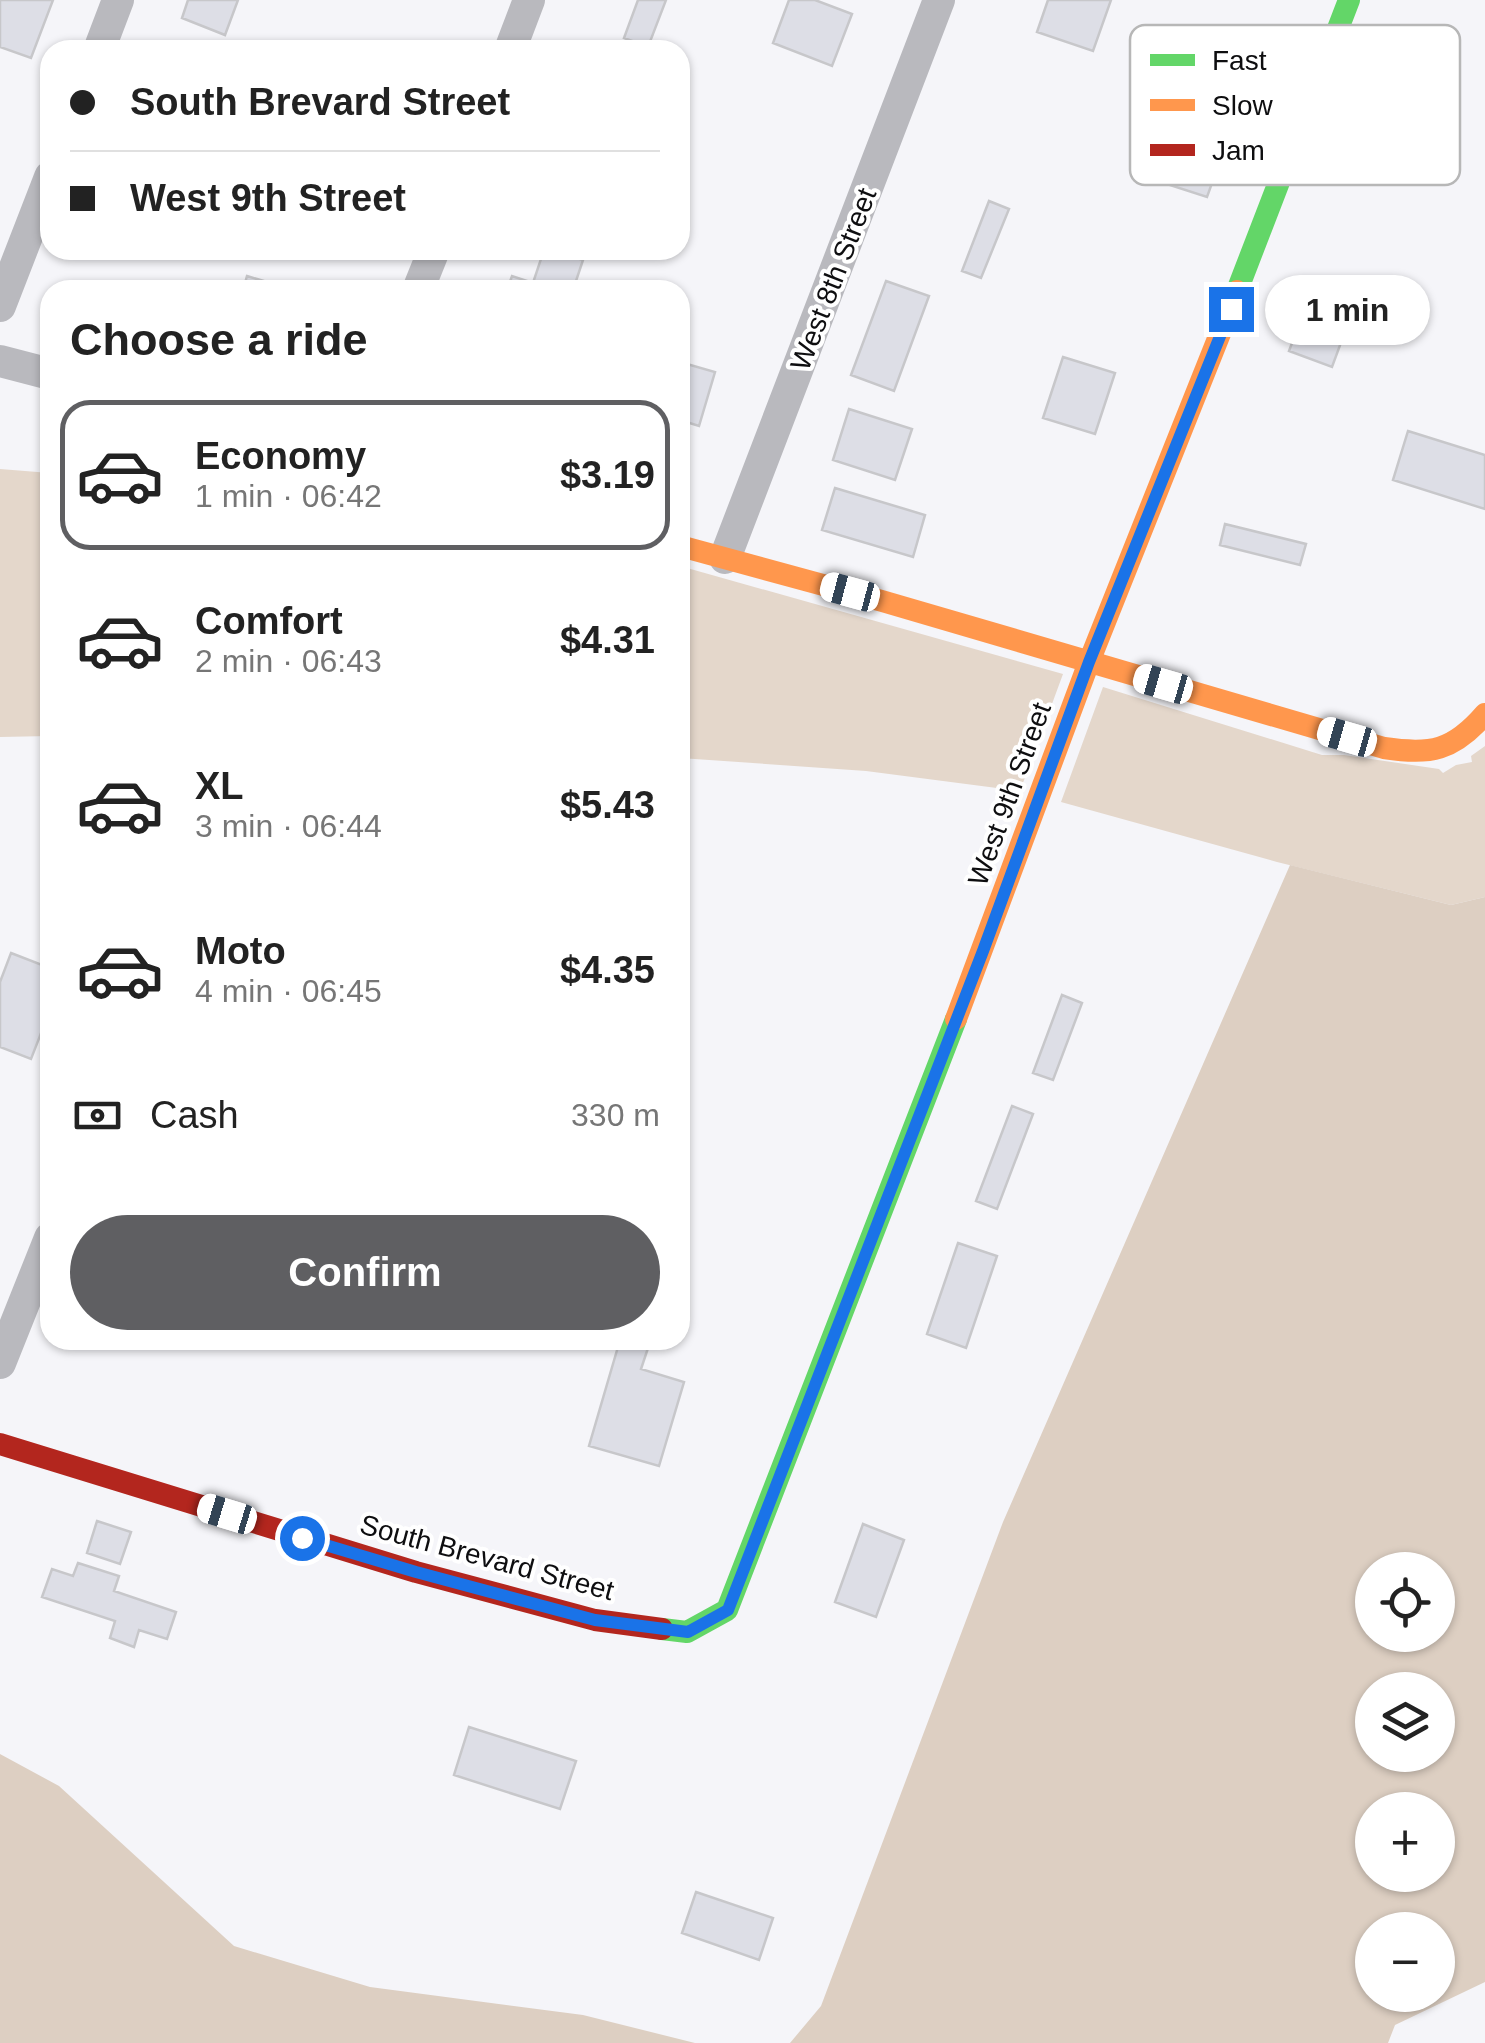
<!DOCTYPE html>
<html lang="en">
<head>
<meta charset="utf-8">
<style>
	:root { --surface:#fff; --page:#f6f6f6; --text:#222; --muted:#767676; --line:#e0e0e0; --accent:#5f5f62 }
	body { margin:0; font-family:Arial,sans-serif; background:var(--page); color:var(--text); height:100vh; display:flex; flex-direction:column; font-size:38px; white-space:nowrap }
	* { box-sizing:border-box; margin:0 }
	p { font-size:32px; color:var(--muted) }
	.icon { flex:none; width:55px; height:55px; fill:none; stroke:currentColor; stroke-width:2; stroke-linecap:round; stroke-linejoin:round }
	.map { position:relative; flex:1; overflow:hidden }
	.side { position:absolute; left:40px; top:280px; width:650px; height:1070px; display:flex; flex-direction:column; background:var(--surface); border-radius:30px; box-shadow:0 2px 8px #0004 }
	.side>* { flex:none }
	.banner { position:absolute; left:40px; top:40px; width:650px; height:220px; border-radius:30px; box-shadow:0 2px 8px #0004; display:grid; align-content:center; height:220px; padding:0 30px; background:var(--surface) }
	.buttons { position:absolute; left:1355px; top:1552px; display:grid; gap:20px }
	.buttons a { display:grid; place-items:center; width:100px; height:100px; border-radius:50%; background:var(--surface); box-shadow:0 2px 8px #0004; font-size:50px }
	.end { position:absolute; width:45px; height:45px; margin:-22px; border:12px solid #1a73e8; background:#fff; box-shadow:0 0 0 5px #fff }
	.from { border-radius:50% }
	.bubble { position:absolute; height:70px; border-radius:35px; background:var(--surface); box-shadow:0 2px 8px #0004; font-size:32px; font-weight:700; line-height:70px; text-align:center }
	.car { position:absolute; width:30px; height:60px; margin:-30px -15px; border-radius:12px; box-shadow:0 0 8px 2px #0007; background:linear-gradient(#fff 24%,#345 0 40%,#fff 0 76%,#345 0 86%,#fff 0) }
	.banner b { display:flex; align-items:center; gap:35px; height:95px; font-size:38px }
	.banner b+b { border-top:2px solid var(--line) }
	.banner i { width:25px; height:25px; background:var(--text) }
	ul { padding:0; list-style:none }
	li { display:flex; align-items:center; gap:30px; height:150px; margin:0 20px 15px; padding:0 10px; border:5px solid transparent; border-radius:30px }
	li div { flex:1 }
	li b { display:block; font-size:38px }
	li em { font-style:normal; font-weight:700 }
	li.selected { border-color:var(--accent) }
	li>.icon { width:90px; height:90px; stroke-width:1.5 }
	h2 { padding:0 30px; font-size:45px; line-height:120px }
	.pay { display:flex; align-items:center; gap:25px; height:110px; padding:0 30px; font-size:38px }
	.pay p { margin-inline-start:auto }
	.cta { display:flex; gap:20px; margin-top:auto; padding:20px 30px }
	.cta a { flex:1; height:115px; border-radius:60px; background:var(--accent); color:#fff; font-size:40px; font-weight:700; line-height:115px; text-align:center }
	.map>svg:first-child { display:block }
	.green { fill:#e4d7cb }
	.forest { fill:#ddcfc2; fill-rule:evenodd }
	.building { fill:#dddee6; stroke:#c7c7ca; stroke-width:2.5 }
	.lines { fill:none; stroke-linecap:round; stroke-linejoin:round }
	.street { stroke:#b9b9be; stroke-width:32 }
	.fast { stroke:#63d668; stroke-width:22 }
	.slow { stroke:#ff974d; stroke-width:22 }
	.jam { stroke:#b3261e; stroke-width:22 }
	.route { stroke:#1a73e8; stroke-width:12 }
	.labels { text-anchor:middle; stroke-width:8; stroke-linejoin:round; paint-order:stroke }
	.street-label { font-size:28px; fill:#0e0e10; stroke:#fff }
	.key { fill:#fff; stroke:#b7b7b7; stroke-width:2.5 }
	.key-label { font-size:28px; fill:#0e0e10 }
</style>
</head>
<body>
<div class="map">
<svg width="1485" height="2043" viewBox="0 0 1485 2043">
	<rect width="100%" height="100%" fill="#f5f5f9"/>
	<path class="green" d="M0,469L50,473V736L0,737Z
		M680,566L1063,674L1020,791L866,771L680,758Z
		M1103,687L1322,755H1344L1439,769L1443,773L1456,765L1472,762L1471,756L1485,746V897L1451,905L1277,862L1061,802Z"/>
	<path class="forest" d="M1290,865L1451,905L1485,897V1982L1395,2025L1388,2043H790L821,2006L1003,1522ZM1372,1570H1438V1635H1372ZM1372,1690H1438V1755H1372ZM1372,1810H1438V1875H1372ZM1372,1930H1438V1995H1372Z
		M0,1754L59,1786L234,1946L370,1987L583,2015L695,2043H0Z"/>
	<path class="building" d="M0,0H53L31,58L0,47Z
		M188,0H238L225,35L182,18Z
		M638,0H666L648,47L624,38Z
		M789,0H815L852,14L832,66L773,43Z
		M1048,0H1111L1093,51L1037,32Z
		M1170,113L1210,127L1205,143L1224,150L1207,197L1148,178Z
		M989,201L1009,209L981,278L962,271Z
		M544,250H552L583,260L573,290H507L512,276L533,283Z
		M247,276L294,290H243Z
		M886,281L929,296L894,391L851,375Z
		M1310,295L1353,310L1332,367L1289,351Z
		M1063,357L1115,373L1095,434L1043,418Z
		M680,362L715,372L699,426L680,420Z
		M849,409L912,429L895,480L833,460Z
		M1408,431L1485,455V509L1393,480Z
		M835,488L925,515L913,557L822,530Z
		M1225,524L1306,544L1300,565L1220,545Z
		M11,953L50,968V1010L31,1059L0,1047V982Z
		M1062,995L1082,1003L1053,1080L1033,1073Z
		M1012,1106L1033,1114L997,1209L976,1201Z
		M958,1243L997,1256L966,1348L927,1334Z
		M620,1340L648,1348L641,1369L684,1382L659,1466L589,1446Z
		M97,1521L131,1532L120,1564L87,1553Z
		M863,1524L904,1540L876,1617L835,1602Z
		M78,1563L119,1576L114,1591L176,1612L167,1639L139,1630L134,1647L110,1638L115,1621L42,1597L52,1569L73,1576Z
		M469,1727L576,1761L560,1809L454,1775Z
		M696,1892L773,1918L759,1960L682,1933Z"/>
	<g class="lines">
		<path class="street" d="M99,50L118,0
			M510,50L529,0
			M418,290L434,250
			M0,306L50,177
			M0,361L50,374
			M725,558L939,0
			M0,1363L50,1238"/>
		<path class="fast" d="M1237,291L1349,0
			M662,1629L687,1632L727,1610L956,1019"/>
		<path class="slow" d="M680,546L882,601L1384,748C1431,755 1453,751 1485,714
			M956,1019L1089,662L1237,291"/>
		<path class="jam" d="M0,1444L416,1572L595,1620L662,1629"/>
	</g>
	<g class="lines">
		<path class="route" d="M302,1538L416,1572L595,1620L688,1632L728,1610L983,951L1089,662L1231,309"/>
	</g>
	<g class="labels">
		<g class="street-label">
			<text transform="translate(833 279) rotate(-69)" y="10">West 8th Street</text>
			<text transform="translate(1009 794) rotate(-70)" y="10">West 9th Street</text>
			<text transform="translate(487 1557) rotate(15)" y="10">South Brevard Street</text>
		</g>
	</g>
	<rect x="1130" y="25" width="330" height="160" rx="15" class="key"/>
	<rect x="1150" y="54" width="45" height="12" fill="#63d668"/>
	<rect x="1150" y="99" width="45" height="12" fill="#ff974d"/>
	<rect x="1150" y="144" width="45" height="12" fill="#b3261e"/>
	<g class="key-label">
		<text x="1212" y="70">Fast</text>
		<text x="1212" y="115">Slow</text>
		<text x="1212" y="160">Jam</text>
	</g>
</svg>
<div class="buttons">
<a><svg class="icon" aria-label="locate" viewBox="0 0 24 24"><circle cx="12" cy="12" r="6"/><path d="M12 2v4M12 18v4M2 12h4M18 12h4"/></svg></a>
<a><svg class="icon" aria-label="layers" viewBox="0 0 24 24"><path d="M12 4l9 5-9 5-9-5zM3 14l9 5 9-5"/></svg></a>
<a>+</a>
<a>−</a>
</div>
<i class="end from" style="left:302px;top:1538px"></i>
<i class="end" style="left:1231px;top:309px"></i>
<div class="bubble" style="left:1265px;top:275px;width:165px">1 min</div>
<i class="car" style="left:850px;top:592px;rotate:285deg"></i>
<i class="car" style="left:1163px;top:684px;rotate:286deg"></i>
<i class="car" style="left:1347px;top:737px;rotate:286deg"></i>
<i class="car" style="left:227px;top:1514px;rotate:287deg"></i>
<div class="banner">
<b><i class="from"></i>South Brevard Street</b>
<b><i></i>West 9th Street</b>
</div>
<section class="side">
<h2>Choose a ride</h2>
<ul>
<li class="selected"><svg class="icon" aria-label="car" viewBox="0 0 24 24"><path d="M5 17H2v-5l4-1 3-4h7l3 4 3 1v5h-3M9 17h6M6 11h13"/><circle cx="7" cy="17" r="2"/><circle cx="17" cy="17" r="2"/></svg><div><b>Economy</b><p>1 min · 06:42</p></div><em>$3.19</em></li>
<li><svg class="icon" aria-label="car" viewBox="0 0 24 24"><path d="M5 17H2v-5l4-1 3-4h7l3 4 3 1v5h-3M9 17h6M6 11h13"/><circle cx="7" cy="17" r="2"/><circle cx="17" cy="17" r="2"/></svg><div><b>Comfort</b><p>2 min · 06:43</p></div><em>$4.31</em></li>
<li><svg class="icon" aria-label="car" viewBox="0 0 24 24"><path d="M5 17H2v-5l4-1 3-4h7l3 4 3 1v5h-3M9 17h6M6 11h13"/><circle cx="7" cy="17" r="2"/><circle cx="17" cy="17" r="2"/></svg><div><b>XL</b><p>3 min · 06:44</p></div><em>$5.43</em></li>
<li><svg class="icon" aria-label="car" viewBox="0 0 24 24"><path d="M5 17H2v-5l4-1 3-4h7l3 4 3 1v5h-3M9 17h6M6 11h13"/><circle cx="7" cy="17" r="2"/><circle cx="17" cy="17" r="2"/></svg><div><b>Moto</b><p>4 min · 06:45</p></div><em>$4.35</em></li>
</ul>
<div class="pay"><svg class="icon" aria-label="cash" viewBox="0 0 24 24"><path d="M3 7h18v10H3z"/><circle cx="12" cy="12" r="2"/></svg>Cash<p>330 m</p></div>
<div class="cta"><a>Confirm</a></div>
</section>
</div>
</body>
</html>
